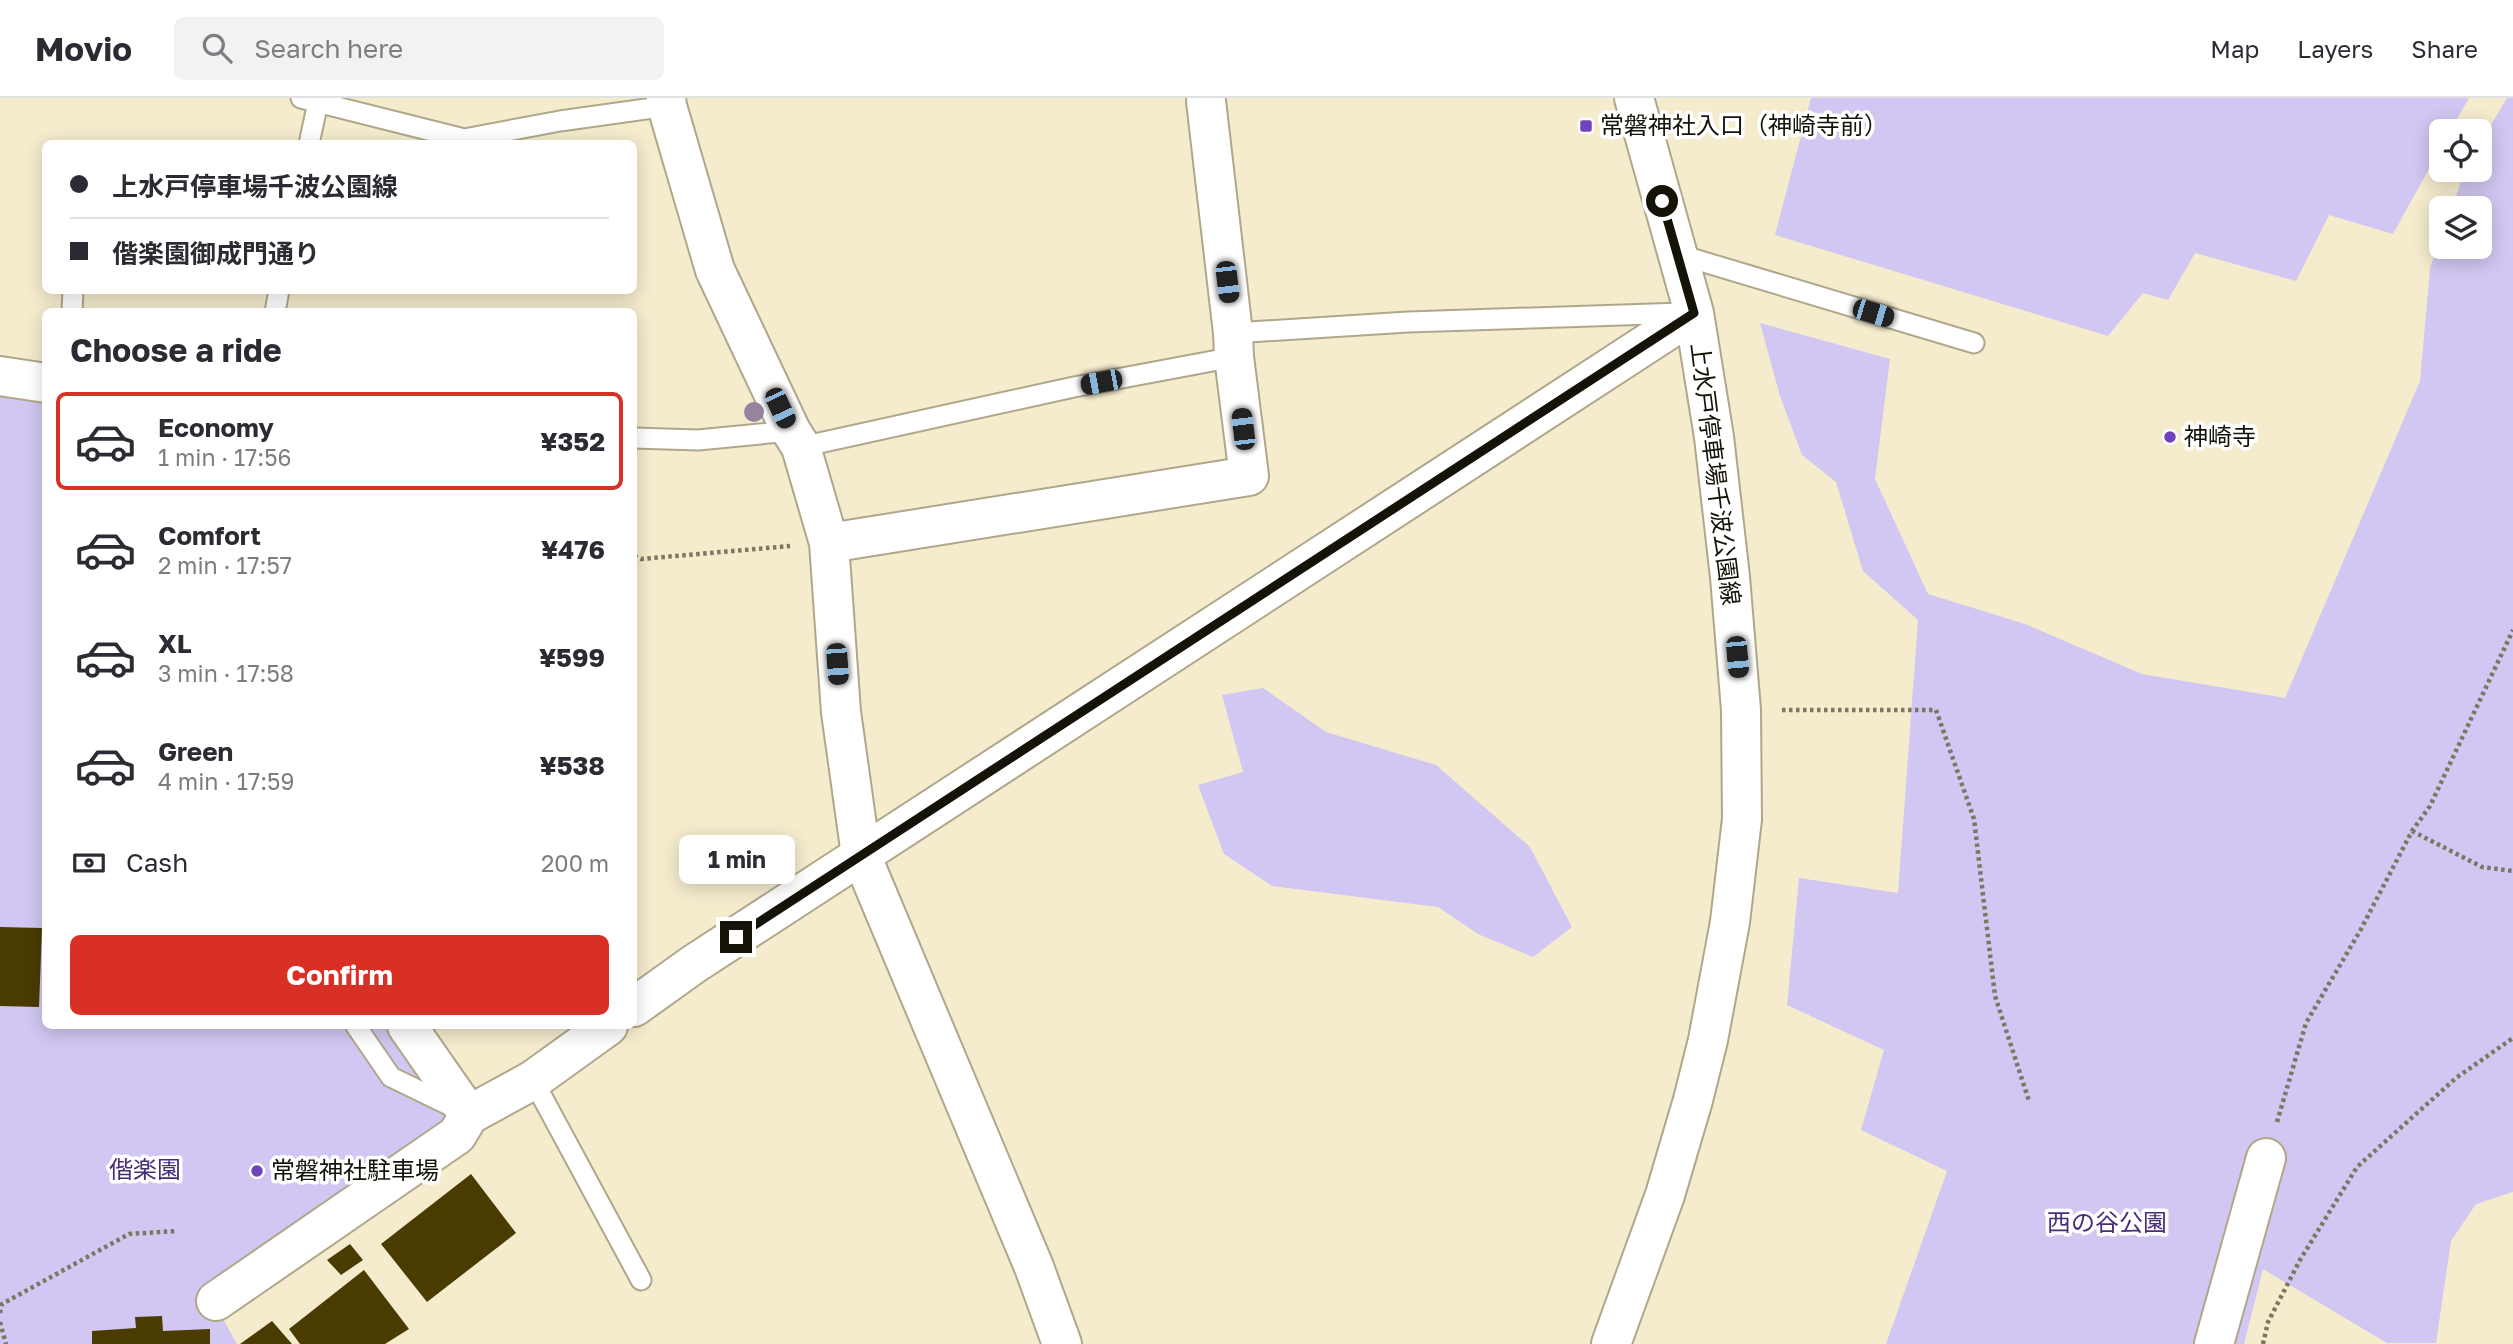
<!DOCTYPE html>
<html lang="en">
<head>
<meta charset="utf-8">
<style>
	:root { --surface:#fff; --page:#f2f2f3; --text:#2b2b33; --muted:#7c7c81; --line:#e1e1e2; --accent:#d93025 }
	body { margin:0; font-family:"Golos Text","Noto Sans JP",sans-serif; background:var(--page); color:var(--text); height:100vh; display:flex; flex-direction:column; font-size:26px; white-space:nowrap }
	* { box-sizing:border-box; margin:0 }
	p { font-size:23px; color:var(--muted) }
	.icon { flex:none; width:38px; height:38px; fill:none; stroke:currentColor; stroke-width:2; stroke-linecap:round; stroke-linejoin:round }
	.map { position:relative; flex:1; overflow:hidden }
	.sheet { position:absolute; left:42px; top:210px; width:595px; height:721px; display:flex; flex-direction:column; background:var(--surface); border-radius:10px; box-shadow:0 4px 18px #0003 }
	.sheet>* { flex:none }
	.banner { position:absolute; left:42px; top:42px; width:595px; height:154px; border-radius:10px; box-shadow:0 4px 18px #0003; display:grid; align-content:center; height:154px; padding:0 28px; background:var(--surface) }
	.buttons { position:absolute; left:2429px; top:21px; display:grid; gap:14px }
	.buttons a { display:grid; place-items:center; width:63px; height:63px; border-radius:10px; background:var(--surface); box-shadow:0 4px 18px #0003; font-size:35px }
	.end { position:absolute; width:32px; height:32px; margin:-16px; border:9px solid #151207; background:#fff; box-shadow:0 0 0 4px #fff }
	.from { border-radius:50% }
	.bubble { position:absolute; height:49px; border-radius:10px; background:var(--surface); box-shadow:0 4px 18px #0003; font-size:23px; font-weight:700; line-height:49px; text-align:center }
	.car { position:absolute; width:21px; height:42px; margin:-21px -10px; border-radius:9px; box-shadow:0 0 5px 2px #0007; background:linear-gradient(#222 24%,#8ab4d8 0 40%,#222 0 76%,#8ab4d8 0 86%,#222 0) }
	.banner b { display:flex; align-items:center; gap:24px; height:66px; font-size:26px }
	.banner b+b { border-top:2px solid var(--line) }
	.banner i { width:18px; height:18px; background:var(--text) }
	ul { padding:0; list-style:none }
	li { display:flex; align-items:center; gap:21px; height:98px; margin:0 14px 10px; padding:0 14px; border:4px solid transparent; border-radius:10px }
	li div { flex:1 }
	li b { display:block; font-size:26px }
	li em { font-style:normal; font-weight:700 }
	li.selected { border-color:var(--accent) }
	li>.icon { width:63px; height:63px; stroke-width:1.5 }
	h2 { padding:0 28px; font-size:32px; line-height:84px }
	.pay { display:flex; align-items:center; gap:18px; height:77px; padding:0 28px; font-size:26px }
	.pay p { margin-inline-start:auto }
	.action { display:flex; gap:14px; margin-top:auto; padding:14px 28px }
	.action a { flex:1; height:80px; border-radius:10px; background:var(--accent); color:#fff; font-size:28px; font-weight:700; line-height:80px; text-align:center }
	header { display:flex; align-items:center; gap:42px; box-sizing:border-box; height:98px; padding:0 35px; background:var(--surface); border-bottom:2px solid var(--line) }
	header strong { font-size:33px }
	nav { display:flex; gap:38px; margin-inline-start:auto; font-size:24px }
	.search { width:490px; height:63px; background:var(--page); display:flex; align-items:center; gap:18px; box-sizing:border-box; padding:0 24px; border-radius:10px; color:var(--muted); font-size:26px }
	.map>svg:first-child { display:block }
	.green { fill:#d1c7f2 }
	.building { fill:#4a3b00 }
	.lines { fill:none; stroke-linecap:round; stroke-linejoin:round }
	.lane-casing { stroke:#b0a78b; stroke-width:23 }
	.street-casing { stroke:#b0a78b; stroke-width:42 }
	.secondary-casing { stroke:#b0a78b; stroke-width:42 }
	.path { stroke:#7c7662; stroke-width:4.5; stroke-dasharray:3.5 3.5; stroke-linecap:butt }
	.lane { stroke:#fff; stroke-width:19 }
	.street { stroke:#fff; stroke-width:38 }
	.secondary { stroke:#fff; stroke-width:38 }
	.tree { fill:#96849f }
	.route { stroke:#151207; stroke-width:9 }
	.poi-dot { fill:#7043bc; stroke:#fff; stroke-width:2.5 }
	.labels { text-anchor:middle; stroke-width:7; stroke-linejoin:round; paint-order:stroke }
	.poi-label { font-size:24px; fill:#151207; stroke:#fff; text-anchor:start }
	.street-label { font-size:24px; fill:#151207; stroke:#fff }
	.park-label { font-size:24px; fill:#482e78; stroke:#fff }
</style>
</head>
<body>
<header>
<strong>Movio</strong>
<div class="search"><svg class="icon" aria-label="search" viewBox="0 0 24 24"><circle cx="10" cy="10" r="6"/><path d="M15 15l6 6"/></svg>Search here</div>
<nav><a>Map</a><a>Layers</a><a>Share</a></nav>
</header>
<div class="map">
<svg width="2513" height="1246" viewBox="0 0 2513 1246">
	<rect width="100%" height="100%" fill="#f5ecce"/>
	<path class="green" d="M1811,0H2469L2450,33H2441V49L2393,136L2329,117L2296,183L2195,155L2168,202L2143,195L2108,238L1775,137Z
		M2507,0H2513V1094L2476,1106L2451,1143L2436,1245H2387L2263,1171L2244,1246H1886L1947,1073L1861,1032L1884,952L1787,907L1799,780L1898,795L1918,522L1863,473L1836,384L1802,357L1780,298L1760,225L1890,261L1875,381L1928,496L2025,526L2142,576L2285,600L2420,283L2430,170L2441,139V149H2480V110H2452L2465,72H2480V45Z
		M0,297L45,303L46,928H398L461,1018L212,1201L237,1246H0Z
		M1263,590L1326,634L1436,667L1530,749L1572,829L1533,859L1478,836L1438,809L1272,788L1224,756L1198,687L1243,674L1222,597Z"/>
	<path class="building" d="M0,829L42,830L39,909L0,908Z
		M471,1076L516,1135L427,1204L381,1146Z
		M350,1146L363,1162L341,1177L327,1162Z
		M364,1172L409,1231L385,1246H300L289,1231Z
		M162,1218L163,1233L210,1231V1246H92V1233L136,1230L135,1219Z
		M272,1223L292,1246H240Z"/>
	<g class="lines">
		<defs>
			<path id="lane" d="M301,0L464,41L560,23L667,8
				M309,46L318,4
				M1677,156L1974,245
				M72,214L73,192
				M275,214L279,192
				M1233,235L1408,224L1682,215
				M634,340L698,342L791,333
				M801,349L1074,289L1234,259
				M356,928L391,979L457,1011
				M533,982L641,1182"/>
			<path id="street" d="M666,0L667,8L715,172L791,333L801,349L829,445L841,614L861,757L1034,1169L1062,1246
				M829,445L1249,378L1234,259L1233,235L1206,3
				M216,1203L457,1037L469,1017
				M2214,1246L2266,1060"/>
			<path id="secondary" d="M0,278L46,285
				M634,909L694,866L1694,215
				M407,928L469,1017L533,982L608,928
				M1611,1246L1665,1097L1693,1002L1708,942L1730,824L1742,721L1741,612L1730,479L1714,339L1694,215L1634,0"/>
		</defs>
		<use href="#lane" class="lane-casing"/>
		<use href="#street" class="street-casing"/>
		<use href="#secondary" class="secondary-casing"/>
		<path class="path" d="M634,458L641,461L790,448
			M1782,612H1936L1974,721L1995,898L2029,1003
			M2412,733L2482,769L2513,773
			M2277,1024L2306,925L2360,833L2412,733L2430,708L2513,532
			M0,1215L2,1206L129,1136L177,1133
			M0,1224L6,1246
			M2263,1246L2268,1224L2300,1162L2357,1069L2456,980L2513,940"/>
		<use href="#lane" class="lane"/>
		<use href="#street" class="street"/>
		<use href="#secondary" class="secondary"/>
	</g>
	<circle class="tree" cx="754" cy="314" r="10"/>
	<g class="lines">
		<path class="route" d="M736,839L1694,215L1662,103"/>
	</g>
	<g class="poi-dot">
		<rect x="1579" y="21" width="14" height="14" rx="3.5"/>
		<circle cx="2170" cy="339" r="7"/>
		<circle cx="257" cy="1073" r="7"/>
	</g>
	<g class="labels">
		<g class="poi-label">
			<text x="1600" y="36">常磐神社入口（神崎寺前）</text>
			<text x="2184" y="347">神崎寺</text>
			<text x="271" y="1081">常磐神社駐車場</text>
		</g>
		<g class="street-label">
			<text transform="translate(1715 376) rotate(83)" y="8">上水戸停車場千波公園線</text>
		</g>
		<g class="park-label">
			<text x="145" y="1080">偕楽園</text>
			<text x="2107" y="1133">西の谷公園</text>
		</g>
	</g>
</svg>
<div class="buttons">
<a><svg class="icon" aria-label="locate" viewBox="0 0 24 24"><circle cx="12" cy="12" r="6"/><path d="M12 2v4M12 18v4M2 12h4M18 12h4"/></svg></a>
<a><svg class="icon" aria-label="layers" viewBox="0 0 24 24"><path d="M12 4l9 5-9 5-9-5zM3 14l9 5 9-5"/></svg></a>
</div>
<i class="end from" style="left:1662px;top:103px"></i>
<i class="end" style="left:736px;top:839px"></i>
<div class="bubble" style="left:679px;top:737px;width:116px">1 min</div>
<i class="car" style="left:1227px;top:184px;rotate:173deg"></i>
<i class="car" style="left:1873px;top:215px;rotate:107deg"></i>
<i class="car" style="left:1101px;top:284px;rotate:259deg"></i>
<i class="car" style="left:780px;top:310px;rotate:155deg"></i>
<i class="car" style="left:1243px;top:331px;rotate:353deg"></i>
<i class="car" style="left:1737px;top:559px;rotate:175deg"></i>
<i class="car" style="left:837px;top:566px;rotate:176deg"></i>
<div class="banner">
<b><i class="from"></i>上水戸停車場千波公園線</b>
<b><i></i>偕楽園御成門通り</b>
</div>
<section class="sheet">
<h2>Choose a ride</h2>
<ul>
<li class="selected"><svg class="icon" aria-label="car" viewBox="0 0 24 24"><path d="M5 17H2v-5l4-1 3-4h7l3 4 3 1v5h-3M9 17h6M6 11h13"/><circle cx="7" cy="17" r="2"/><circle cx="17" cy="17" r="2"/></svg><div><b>Economy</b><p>1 min · 17:56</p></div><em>¥352</em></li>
<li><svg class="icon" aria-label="car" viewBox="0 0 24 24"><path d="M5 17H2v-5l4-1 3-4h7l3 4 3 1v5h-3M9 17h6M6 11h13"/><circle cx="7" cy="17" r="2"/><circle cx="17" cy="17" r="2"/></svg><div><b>Comfort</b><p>2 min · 17:57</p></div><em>¥476</em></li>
<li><svg class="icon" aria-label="car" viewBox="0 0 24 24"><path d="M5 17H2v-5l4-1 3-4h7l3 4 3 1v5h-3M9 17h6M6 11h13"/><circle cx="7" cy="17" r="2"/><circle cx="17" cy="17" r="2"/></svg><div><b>XL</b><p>3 min · 17:58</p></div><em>¥599</em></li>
<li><svg class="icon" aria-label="car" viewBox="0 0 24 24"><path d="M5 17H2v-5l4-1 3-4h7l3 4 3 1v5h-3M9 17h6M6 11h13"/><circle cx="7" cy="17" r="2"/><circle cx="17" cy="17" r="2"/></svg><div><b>Green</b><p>4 min · 17:59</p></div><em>¥538</em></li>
</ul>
<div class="pay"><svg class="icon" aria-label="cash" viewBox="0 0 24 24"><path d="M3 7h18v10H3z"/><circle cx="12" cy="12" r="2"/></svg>Cash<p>200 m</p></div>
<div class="action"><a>Confirm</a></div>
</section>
</div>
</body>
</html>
